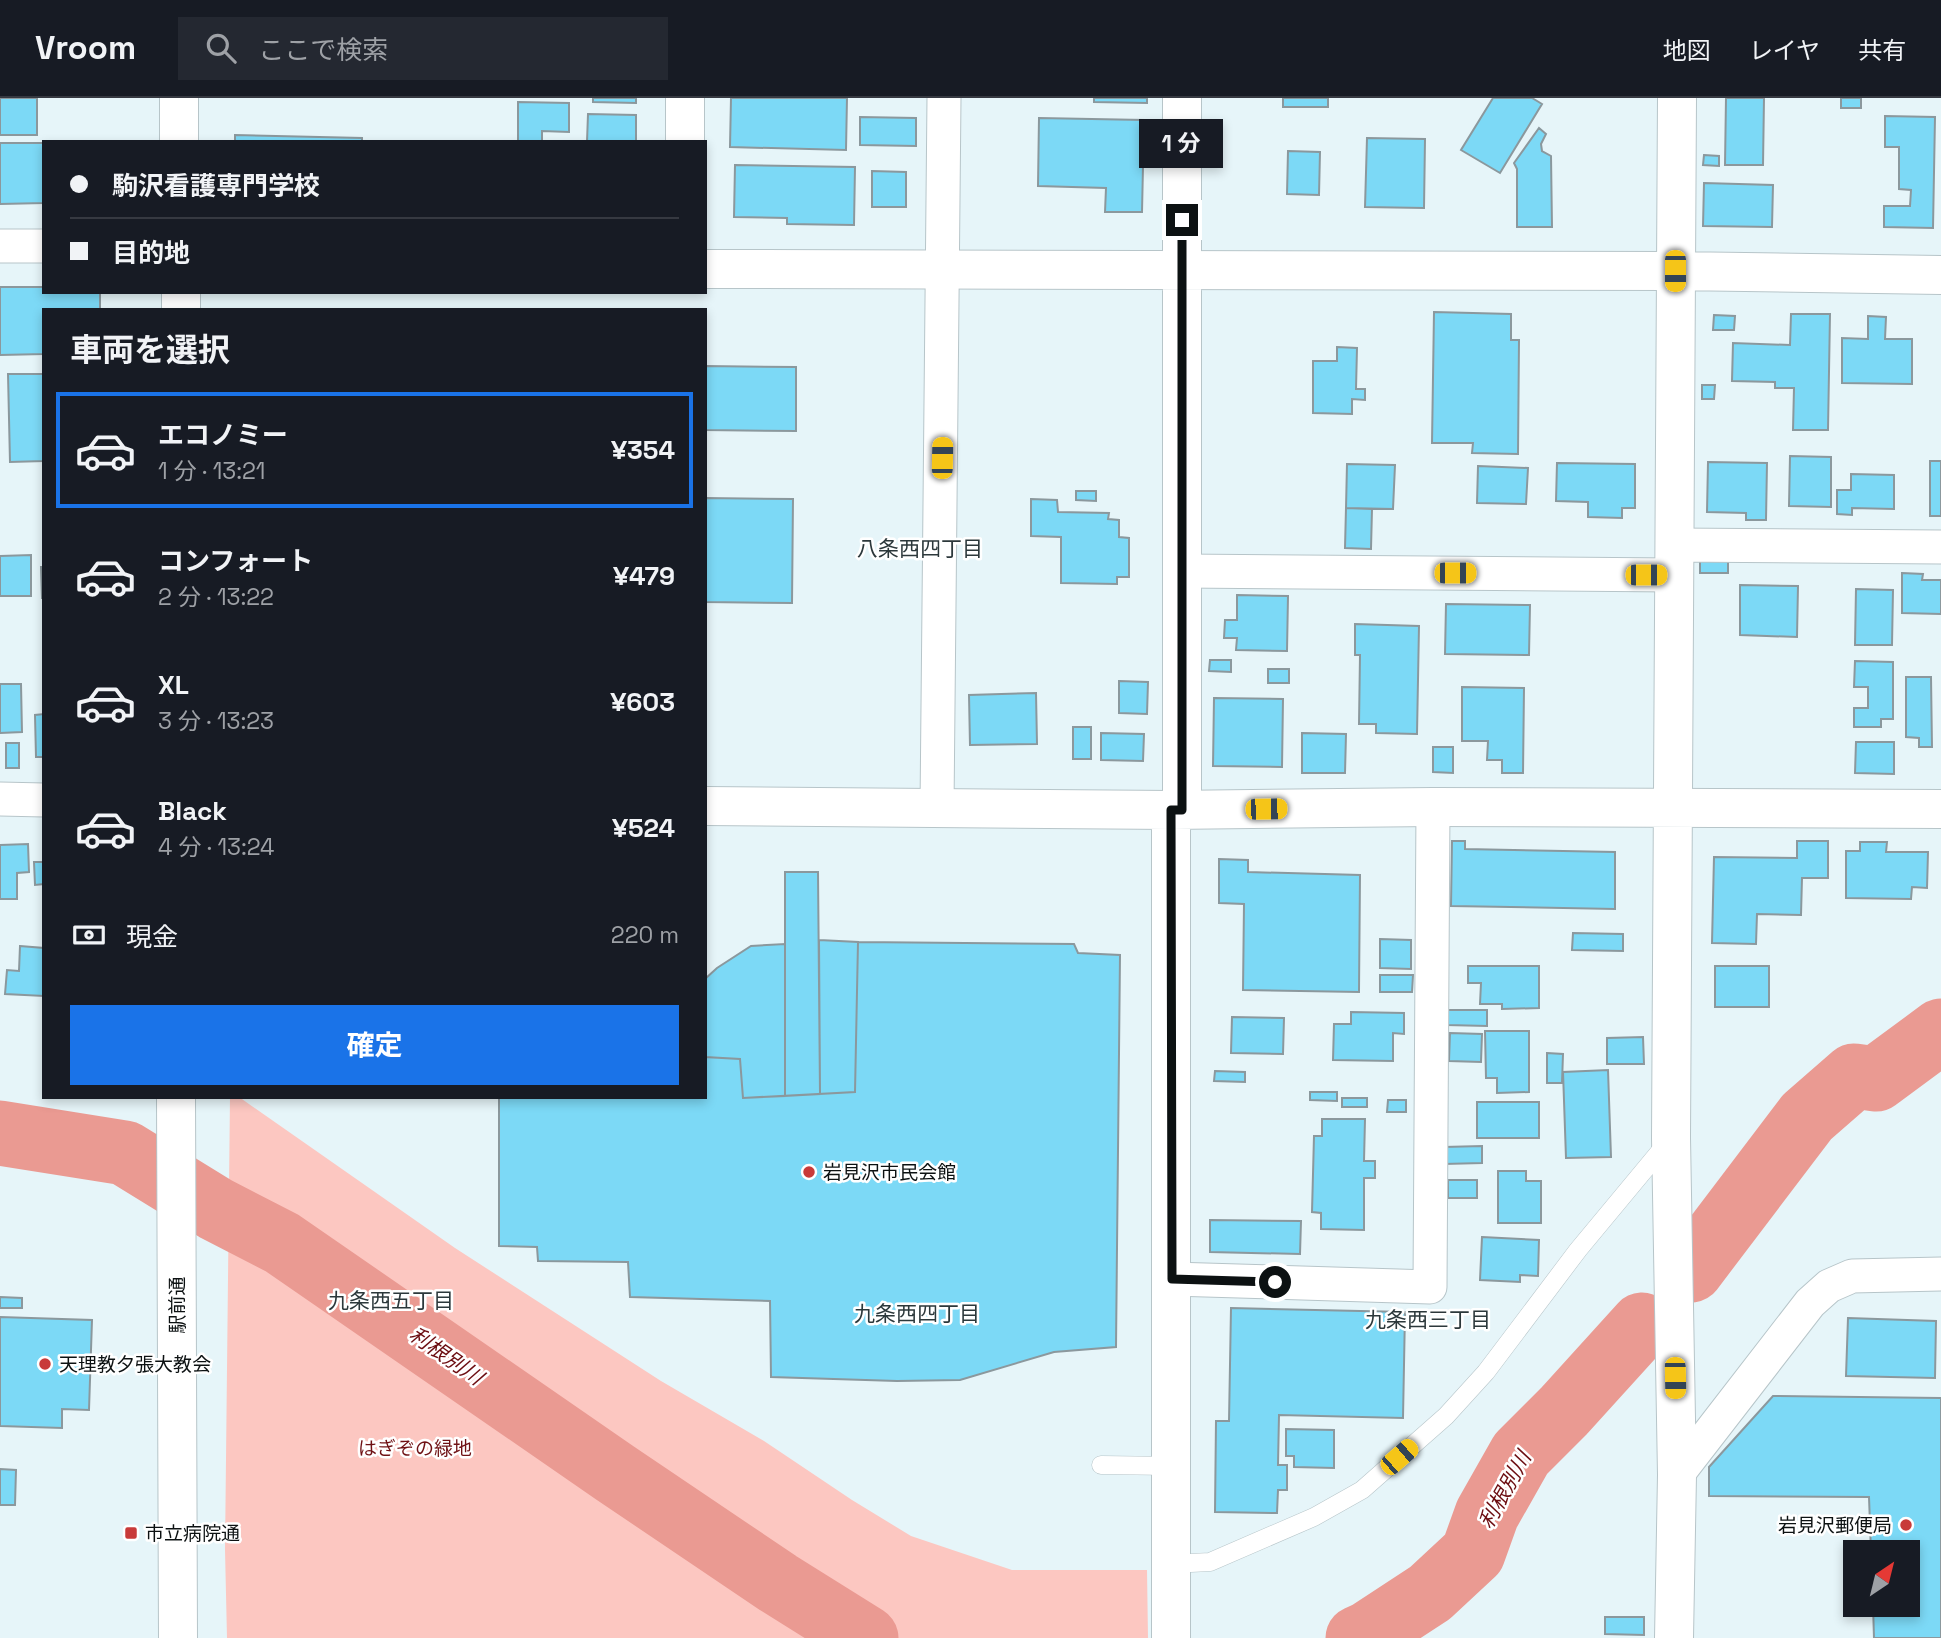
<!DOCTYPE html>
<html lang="ja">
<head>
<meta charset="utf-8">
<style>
	:root { --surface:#171b24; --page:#242831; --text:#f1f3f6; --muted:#9ea1a6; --line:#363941; --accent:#1a73e8 }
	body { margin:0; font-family:"Space Grotesk","Noto Sans JP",sans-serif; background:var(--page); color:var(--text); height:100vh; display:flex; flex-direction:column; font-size:26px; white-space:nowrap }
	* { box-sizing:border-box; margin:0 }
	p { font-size:23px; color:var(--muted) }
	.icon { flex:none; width:38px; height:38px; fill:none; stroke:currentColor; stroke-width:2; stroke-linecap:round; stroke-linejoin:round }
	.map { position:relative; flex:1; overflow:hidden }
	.details { position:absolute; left:42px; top:210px; width:665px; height:791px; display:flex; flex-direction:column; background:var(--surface); border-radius:0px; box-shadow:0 4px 10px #0003 }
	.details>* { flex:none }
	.banner { position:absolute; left:42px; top:42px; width:665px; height:154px; border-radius:0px; box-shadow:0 4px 10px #0003; display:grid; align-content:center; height:154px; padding:0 28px; background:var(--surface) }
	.needle { width:46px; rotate:35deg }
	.fabs { position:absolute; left:1843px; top:1442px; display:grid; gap:14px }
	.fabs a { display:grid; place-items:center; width:77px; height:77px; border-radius:0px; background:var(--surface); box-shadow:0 4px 10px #0003; font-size:35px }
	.end { position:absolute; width:32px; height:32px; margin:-16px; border:9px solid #0c1112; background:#fff; box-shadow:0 0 0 4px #fff }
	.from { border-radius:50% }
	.bubble { position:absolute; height:49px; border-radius:0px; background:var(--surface); box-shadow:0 4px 10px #0003; font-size:23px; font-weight:700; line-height:49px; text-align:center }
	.car { position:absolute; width:21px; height:42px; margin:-21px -10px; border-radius:9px; box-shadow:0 0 5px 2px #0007; background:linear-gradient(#f5c518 24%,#345 0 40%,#f5c518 0 76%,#345 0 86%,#f5c518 0) }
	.banner b { display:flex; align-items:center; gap:24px; height:66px; font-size:26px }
	.banner b+b { border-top:2px solid var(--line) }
	.banner i { width:18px; height:18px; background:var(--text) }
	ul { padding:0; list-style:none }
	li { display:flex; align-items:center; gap:21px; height:116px; margin:0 14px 10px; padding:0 14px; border:4px solid transparent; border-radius:0px }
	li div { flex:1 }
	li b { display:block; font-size:26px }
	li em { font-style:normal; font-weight:700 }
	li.on { border-color:var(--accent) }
	li>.icon { width:63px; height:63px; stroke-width:1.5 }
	h2 { padding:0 28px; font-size:32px; line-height:84px }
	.pay { display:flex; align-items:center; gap:18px; height:77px; padding:0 28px; font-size:26px }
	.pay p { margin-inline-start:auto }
	.action { display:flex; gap:14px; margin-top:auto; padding:14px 28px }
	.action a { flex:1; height:80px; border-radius:0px; background:var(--accent); color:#fff; font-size:28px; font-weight:700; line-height:80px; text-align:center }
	header { display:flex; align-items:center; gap:42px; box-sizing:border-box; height:98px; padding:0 35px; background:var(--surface); border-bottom:2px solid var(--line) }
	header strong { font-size:33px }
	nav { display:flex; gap:38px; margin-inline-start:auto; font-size:24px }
	.search { width:490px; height:63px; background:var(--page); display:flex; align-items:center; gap:18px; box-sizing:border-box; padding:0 24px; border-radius:0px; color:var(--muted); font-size:26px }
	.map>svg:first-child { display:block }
	.green { fill:#fcc7c1 }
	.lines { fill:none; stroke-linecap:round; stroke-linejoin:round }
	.river { stroke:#ea9a92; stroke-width:65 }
	.building { fill:#7cd9f6; stroke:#8b989d; stroke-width:2 }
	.service-casing { stroke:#b7c5c9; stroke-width:19 }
	.minor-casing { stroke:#b7c5c9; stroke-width:35 }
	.tertiary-casing { stroke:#b7c5c9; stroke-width:40 }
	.service { stroke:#fff; stroke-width:18 }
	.minor { stroke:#fff; stroke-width:33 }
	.tertiary { stroke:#fff; stroke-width:38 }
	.route { stroke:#0c1112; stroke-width:9 }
	.poi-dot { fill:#c83a39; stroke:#fff; stroke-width:2.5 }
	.labels { text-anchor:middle; stroke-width:5; stroke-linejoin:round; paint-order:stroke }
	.poi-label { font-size:19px; fill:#0c1112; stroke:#fff; text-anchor:start }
	.street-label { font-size:19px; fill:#0c1112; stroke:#fff }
	.park-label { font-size:19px; fill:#6f1114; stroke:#fff }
	.neighbourhood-label { font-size:21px; fill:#2c383b; stroke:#fff }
	.water-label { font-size:21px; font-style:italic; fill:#6c0d11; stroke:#fff }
</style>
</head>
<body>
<header>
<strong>Vroom</strong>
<div class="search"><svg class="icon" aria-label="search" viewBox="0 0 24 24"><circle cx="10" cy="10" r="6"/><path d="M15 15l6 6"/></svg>ここで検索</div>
<nav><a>地図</a><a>レイヤ</a><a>共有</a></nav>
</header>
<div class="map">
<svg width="1941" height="1540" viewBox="0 0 1941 1540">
	<rect width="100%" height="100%" fill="#e6f5f9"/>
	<path class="green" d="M230,999H239L455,1150L661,1283L764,1343L852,1402L911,1438L1012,1472H1147L1148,1540H227L225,1452Z"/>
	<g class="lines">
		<path class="river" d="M0,1035L125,1055L216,1111L282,1145L615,1375L778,1485L866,1540
			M1691,1172L1807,1019L1854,978L1876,981L1941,933
			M1358,1540L1369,1535L1430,1495L1473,1455L1487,1416L1521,1356L1564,1313L1642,1227"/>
	</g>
	<path class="building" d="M0,0H37V37H0Z
		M593,0H636V5L593,4Z
		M731,0H847L846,52L730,49Z
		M1094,0H1147V5L1094,4Z
		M1283,0H1328V9H1283Z
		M1493,0H1532L1542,6L1500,75L1461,52Z
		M1726,0H1764L1763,67H1725Z
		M1841,0H1861V10H1841Z
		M518,4L569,5V34L542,33V44H518Z
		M588,16L636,17V44H587Z
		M1885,18L1935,19L1933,130L1884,129V108H1910L1911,92L1899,91V49H1885Z
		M860,19L916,20V48L860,47Z
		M1039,20L1144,22L1142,114H1105L1106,90L1038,88Z
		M1539,30L1546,36L1541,46L1542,53L1551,58L1552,129H1517V71L1514,65Z
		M235,37L362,40V44H235Z
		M1367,40L1425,41L1424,110L1365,109Z
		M0,45H44V105L0,106Z
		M1288,53L1320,54L1319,97L1287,96Z
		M1704,57L1719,58V68L1703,67Z
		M735,67L855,69L854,127L787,126V120L734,119Z
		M872,73L906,74V109H872Z
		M1704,85L1773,87L1772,129L1703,128Z
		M0,189H44V194H100V212H44V256L0,257Z
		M1434,214L1511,216V242H1519L1518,356L1472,355L1473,345H1432Z
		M1791,216H1830L1828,332H1793L1794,290H1775V284L1732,283L1733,245L1790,247Z
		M1714,217L1735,218L1734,232H1713Z
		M1868,218L1886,219L1885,241H1912V286L1842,285V240L1868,241Z
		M1337,249L1357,250L1356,291H1365V302L1352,301V316L1313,315V263H1337Z
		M705,268L796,269V333L705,332Z
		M8,276H44V363L10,364Z
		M1702,287H1715L1714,301H1702Z
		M1790,358L1831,359V409L1789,408Z
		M1930,363H1941V418H1930Z
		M1708,364L1767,365L1766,422H1746V415L1707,414Z
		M1557,365L1635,366V410H1622V420L1588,419V404L1556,403Z
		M1347,366L1395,367L1393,411L1346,410Z
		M1478,368L1528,370L1526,406L1477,405Z
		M1851,376L1894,377V411L1852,410V417L1837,416V392H1851Z
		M1076,393H1096V403L1076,402Z
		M705,400L793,401L792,505L705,504Z
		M1031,401L1057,402L1058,414L1109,415L1108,421L1119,422V439L1129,440V479H1117V486L1061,485V439L1031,438Z
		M1346,410L1372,411L1371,451L1345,450Z
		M31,457V498H0V458Z
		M1700,461H1728V475H1700Z
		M41,469H44V500H42Z
		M1902,475L1923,476L1922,482H1941V516L1902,515Z
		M1740,487L1798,488L1797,539L1740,537Z
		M1856,491L1893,492L1892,547H1855Z
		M1237,497L1288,498L1287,553L1236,552L1237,540H1224L1225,522H1237Z
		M1446,506L1530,507L1529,557L1445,556Z
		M1355,526L1419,528L1417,636L1376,635V626H1359L1360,557H1355Z
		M1210,562H1231V574L1209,573Z
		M1855,563L1893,564V621H1881V629H1854V610H1868V589H1854Z
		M1268,571H1289V585H1268Z
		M1906,579H1931L1932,649H1919V640L1906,639Z
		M1119,583L1148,584L1147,616L1119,615Z
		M0,586H21L22,634L0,635Z
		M1462,589L1524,590L1523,675H1502V662H1487L1488,643H1462Z
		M1036,595L1037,646L970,647L969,597Z
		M1214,600L1283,601L1282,669L1213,668Z
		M44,616V659H36L35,617Z
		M1073,629H1091V661H1073Z
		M1101,635L1144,636L1143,663L1101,662Z
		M1302,635L1346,636L1345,675H1302Z
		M1856,644H1894V676L1855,675Z
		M6,645H19V670H6Z
		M1433,649H1453V675L1433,674Z
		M1452,743H1465V751L1615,754V811L1451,808Z
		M1797,743H1828V780H1802L1801,817L1757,816L1756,846L1712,845L1714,759L1797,760Z
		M1860,744H1887L1886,754H1928L1927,790L1912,789L1911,801L1846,800V753H1860Z
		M28,746L29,774L17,775V801H0V747Z
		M1219,761L1248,762V774L1360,777L1359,894L1243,892L1244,806L1219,805Z
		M34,764H44V786L35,787Z
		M785,774H818L820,996L785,998Z
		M1573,835L1623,836V853L1572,852Z
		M1380,841L1411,842V871L1380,870Z
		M819,842L858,844L855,994L820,996Z
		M858,844L1074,846L1078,855L1120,857L1116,1249L1054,1254L960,1282L897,1283L771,1279L770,1203L630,1199L628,1164L538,1163L537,1149L499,1148V999H705V959L740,961L743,1000L855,994Z
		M785,846V998L743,1000L740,961L705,959V881L717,870L751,848Z
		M20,848L44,850V898L5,896L7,872L19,873Z
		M1468,868H1539V910L1502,911V906H1480L1481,885H1468Z
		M1715,868H1769V909H1715Z
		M1380,877H1413L1412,894H1380Z
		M1448,912H1487V928L1447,927Z
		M1351,914L1404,915V936L1393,935V963L1333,962L1334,926H1351Z
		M1232,919L1284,920L1283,956L1231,955Z
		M1485,933H1529V994L1497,995V980H1486Z
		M1450,935L1482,936L1481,964L1449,963Z
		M1643,939L1644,966H1607V940Z
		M1547,955L1563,956L1562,985H1547Z
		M1608,972L1611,1059L1566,1060L1563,974Z
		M1215,973L1245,974V984L1214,983Z
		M1310,994H1337V1003L1310,1002Z
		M1342,1000H1367V1009H1342Z
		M1388,1002H1406V1014H1387Z
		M1477,1004H1539V1040H1477Z
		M1322,1021H1365L1364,1063H1375V1080H1364V1132L1321,1131V1115L1312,1114L1314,1038H1322Z
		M1482,1048V1065L1444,1066V1049Z
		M1498,1073H1526V1083H1541V1125H1498Z
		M1448,1082H1477V1100H1448Z
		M1210,1122L1301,1123L1300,1156L1210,1154Z
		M1482,1139L1539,1142L1538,1178L1520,1177V1184L1480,1182Z
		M0,1199L22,1200V1210H0Z
		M1231,1210L1405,1214L1403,1320L1279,1317L1278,1367H1287V1392H1278L1277,1415L1215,1414L1216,1323H1229Z
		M0,1219L92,1222L89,1312L62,1311V1330L0,1328Z
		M1848,1220L1936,1223L1935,1280L1846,1278Z
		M1773,1298L1941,1300V1540H1874L1873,1507H1908V1454H1871L1869,1399L1709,1398V1369Z
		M1286,1331L1334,1332V1370L1294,1369V1358H1286Z
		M0,1371L16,1372L15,1407H0Z
		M1605,1519H1644V1537L1605,1536Z"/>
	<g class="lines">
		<defs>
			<path id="service" d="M1101,1367L1171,1368
				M1171,1466L1210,1464L1314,1419L1362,1392L1446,1318L1486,1274L1578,1152L1666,1046"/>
			<path id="minor" d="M0,148H44
				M1674,447L1941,449
				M1181,473L1674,477
				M0,701L44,702
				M937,710L944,0
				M1172,1181L1430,1189L1433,709
				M1677,1377L1810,1205L1829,1188L1852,1178L1941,1176"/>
			<path id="tertiary" d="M179,0V44
				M685,44V0
				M705,171L1675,173L1941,177
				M181,212V194
				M705,708L1171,712L1433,709L1941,711
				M1171,712V1540
				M1182,712V0
				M176,999L178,1540
				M1674,1540L1677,1377L1671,1040L1677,0"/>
		</defs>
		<use href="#service" class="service-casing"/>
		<use href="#minor" class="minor-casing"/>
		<use href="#tertiary" class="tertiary-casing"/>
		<use href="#service" class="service"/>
		<use href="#minor" class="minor"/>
		<use href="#tertiary" class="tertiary"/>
	</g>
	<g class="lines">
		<path class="route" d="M1182,122V712H1171L1172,1181L1275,1184"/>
	</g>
	<g class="poi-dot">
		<circle cx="809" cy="1074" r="7"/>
		<circle cx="45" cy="1266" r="7"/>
		<circle cx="1906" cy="1427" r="7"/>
		<rect x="124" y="1428" width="14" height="14" rx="3.5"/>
	</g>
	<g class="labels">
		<g class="poi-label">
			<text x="823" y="1081">岩見沢市民会館</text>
			<text x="59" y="1273">天理教夕張大教会</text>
			<text x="1892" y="1434" text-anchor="end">岩見沢郵便局</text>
			<text x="145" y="1442">市立病院通</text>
		</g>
		<g class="street-label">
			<text transform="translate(177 1207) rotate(-90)" y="7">駅前通</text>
		</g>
		<g class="park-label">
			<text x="415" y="1357">はぎぞの緑地</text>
		</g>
		<g class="neighbourhood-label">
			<text x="920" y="458">八条西四丁目</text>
			<text x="391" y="1210">九条西五丁目</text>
			<text x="917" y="1223">九条西四丁目</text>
			<text x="1428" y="1229">九条西三丁目</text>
		</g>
		<g class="water-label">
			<text transform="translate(446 1258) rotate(35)" y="7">利根別川</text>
			<text transform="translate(1505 1392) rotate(-61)" y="7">利根別川</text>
		</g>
	</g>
</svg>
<div class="fabs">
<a><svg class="needle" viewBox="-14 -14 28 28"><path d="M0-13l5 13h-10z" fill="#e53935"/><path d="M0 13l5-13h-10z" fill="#9ea1a6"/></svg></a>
</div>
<i class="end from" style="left:1275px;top:1184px"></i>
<i class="end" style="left:1182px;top:122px"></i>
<div class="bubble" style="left:1139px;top:21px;width:84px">1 分</div>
<i class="car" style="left:1675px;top:173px;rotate:180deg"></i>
<i class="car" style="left:942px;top:360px;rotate:1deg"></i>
<i class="car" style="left:1455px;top:475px;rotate:90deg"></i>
<i class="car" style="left:1646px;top:477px;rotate:90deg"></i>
<i class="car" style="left:1266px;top:711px;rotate:89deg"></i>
<i class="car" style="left:1675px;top:1280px;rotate:179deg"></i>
<i class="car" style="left:1399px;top:1359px;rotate:49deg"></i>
<div class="banner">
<b><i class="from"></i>駒沢看護専門学校</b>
<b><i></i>目的地</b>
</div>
<section class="details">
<h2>車両を選択</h2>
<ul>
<li class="on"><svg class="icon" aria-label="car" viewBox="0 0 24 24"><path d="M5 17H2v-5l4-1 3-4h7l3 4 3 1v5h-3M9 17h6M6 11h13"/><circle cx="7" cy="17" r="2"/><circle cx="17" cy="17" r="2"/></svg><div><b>エコノミー</b><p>1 分 · 13:21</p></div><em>¥354</em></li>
<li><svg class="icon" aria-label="car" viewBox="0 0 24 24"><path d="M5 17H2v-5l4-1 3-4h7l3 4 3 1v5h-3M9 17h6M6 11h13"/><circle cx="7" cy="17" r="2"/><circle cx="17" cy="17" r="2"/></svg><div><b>コンフォート</b><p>2 分 · 13:22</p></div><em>¥479</em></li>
<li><svg class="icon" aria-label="car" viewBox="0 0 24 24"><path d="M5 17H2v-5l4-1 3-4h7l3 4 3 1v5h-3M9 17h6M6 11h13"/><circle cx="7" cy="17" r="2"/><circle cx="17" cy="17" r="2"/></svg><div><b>XL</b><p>3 分 · 13:23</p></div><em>¥603</em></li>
<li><svg class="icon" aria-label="car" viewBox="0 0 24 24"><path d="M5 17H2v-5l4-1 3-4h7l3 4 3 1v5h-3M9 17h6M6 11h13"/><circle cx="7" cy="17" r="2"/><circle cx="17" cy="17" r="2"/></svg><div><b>Black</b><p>4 分 · 13:24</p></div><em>¥524</em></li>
</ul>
<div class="pay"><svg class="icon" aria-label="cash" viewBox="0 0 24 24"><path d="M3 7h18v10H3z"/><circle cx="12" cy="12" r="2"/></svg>現金<p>220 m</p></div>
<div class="action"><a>確定</a></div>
</section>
</div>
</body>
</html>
